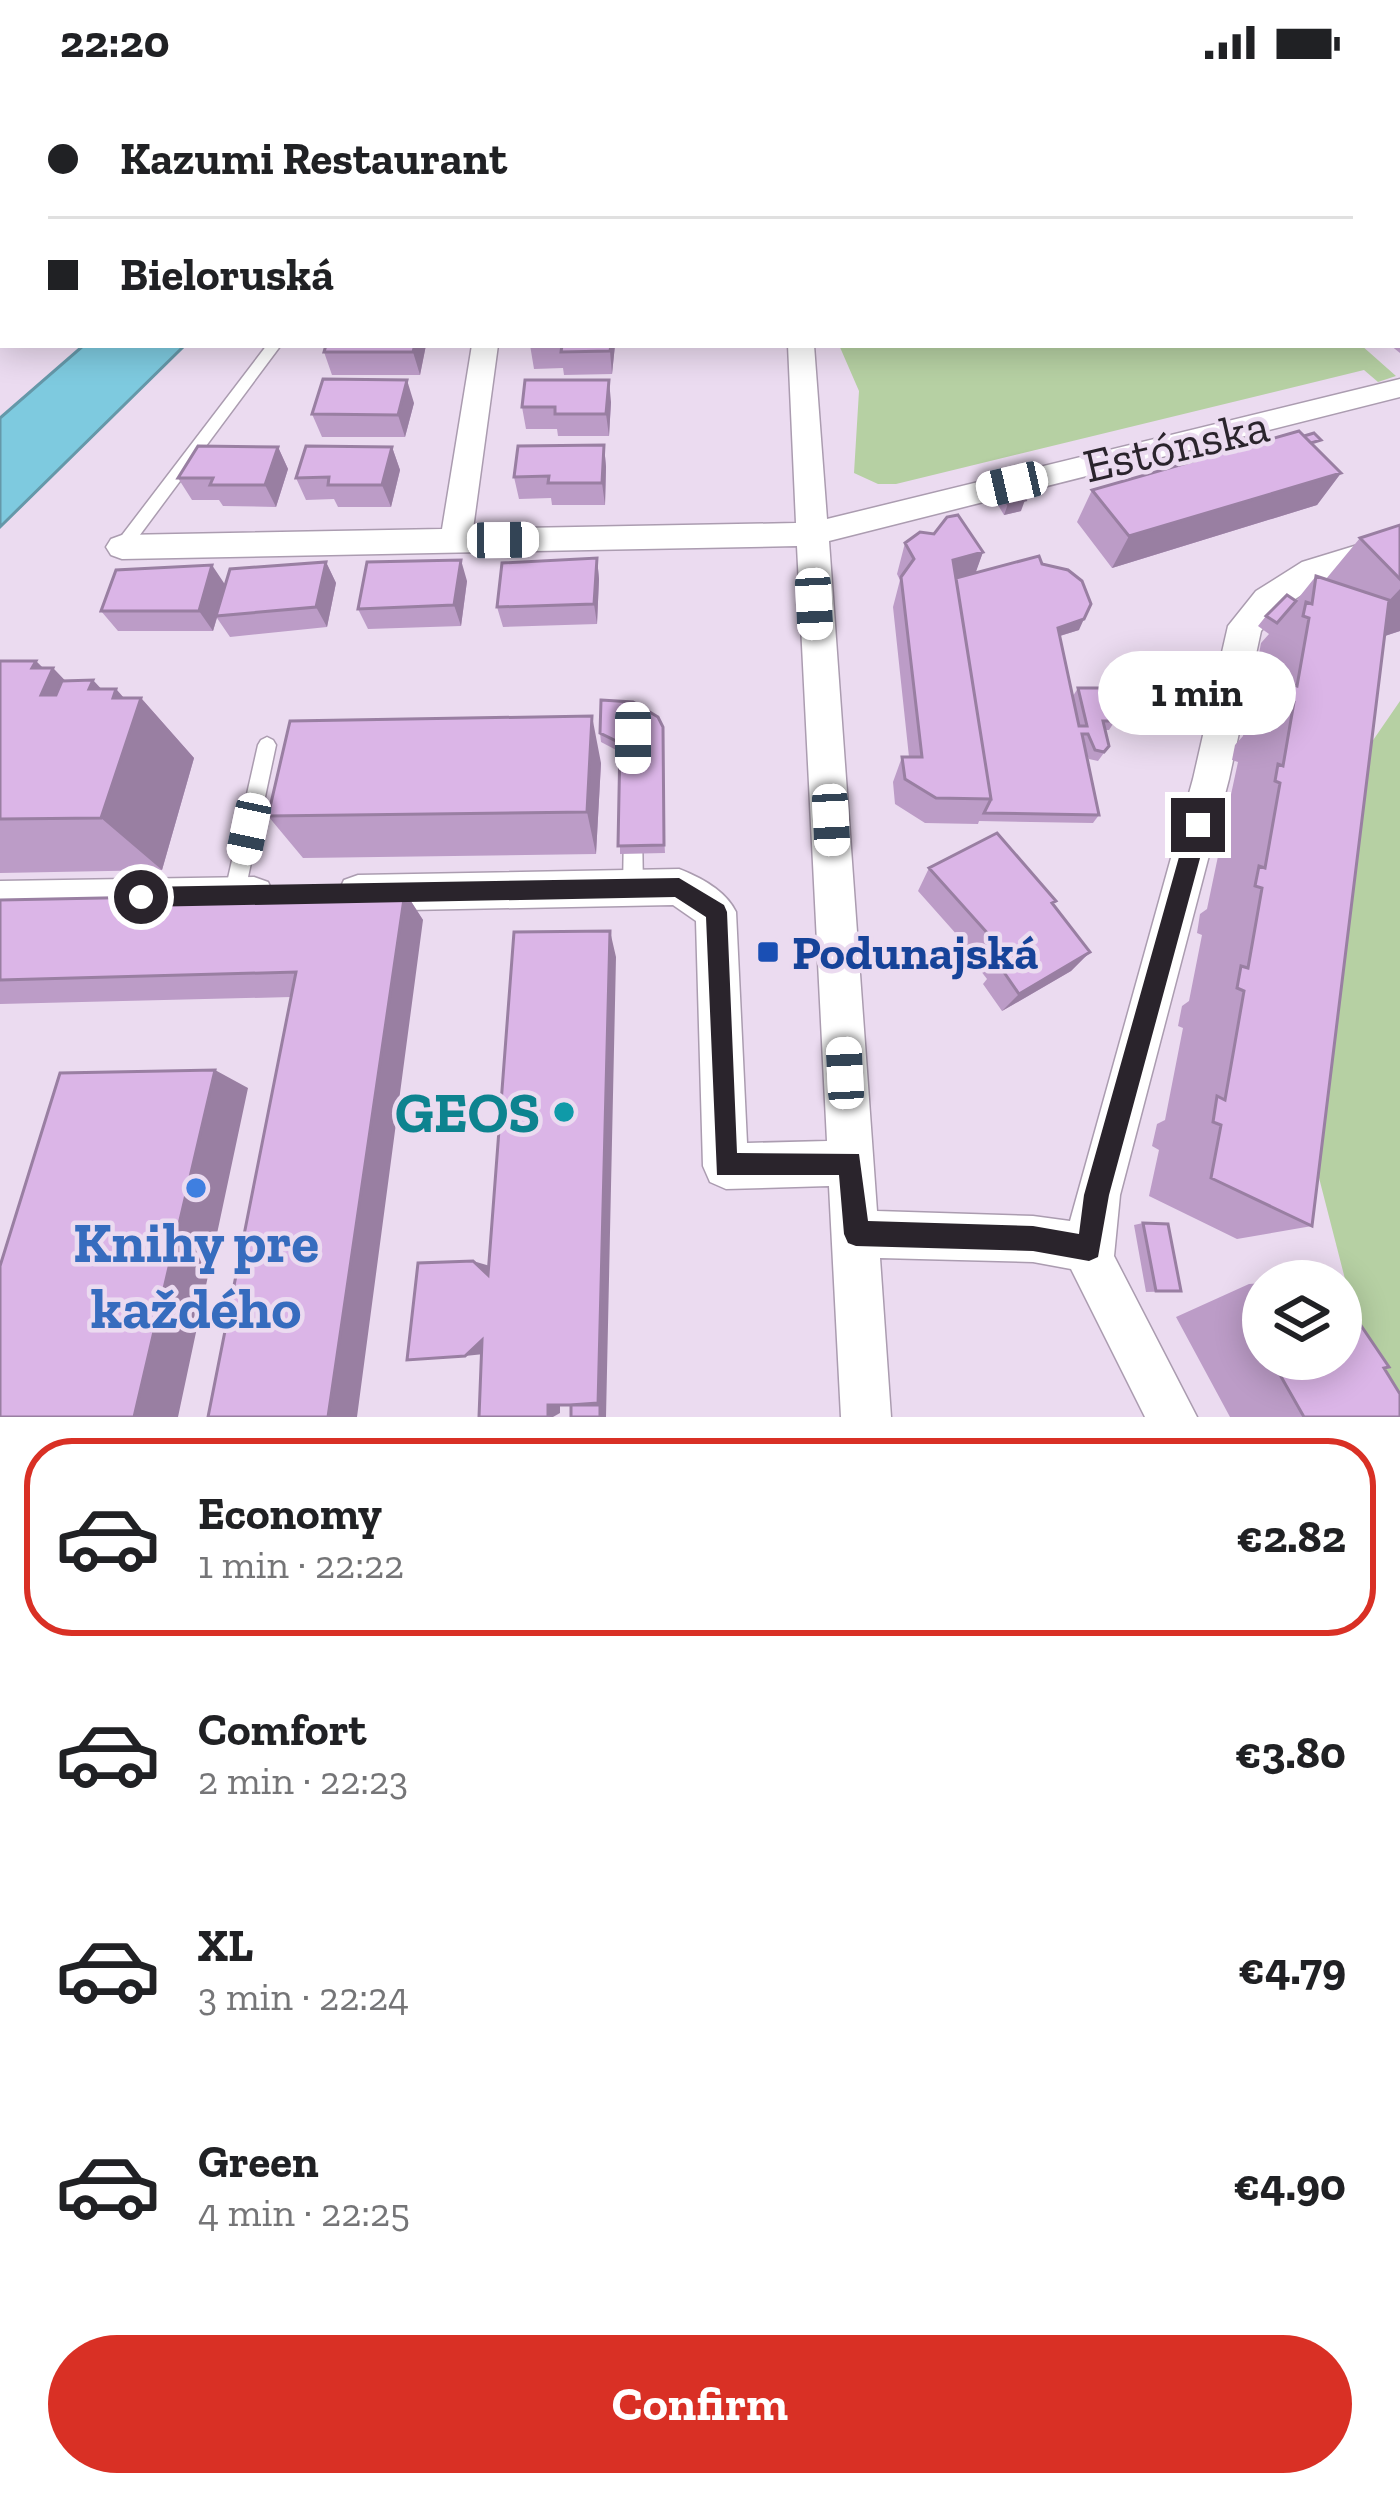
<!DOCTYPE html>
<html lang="en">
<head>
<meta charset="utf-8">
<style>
	:root { --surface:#fff; --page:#f2f2f2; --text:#202124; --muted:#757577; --line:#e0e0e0; --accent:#d93025 }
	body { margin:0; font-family:"Zilla Slab",serif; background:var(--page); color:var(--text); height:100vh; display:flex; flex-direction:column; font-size:45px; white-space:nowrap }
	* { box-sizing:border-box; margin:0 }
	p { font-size:39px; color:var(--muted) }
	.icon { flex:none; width:66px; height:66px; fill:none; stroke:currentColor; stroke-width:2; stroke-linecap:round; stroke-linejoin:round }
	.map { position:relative; height:1333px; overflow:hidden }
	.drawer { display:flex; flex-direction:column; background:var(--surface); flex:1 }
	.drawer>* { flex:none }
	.hud { position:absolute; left:0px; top:0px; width:1401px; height:264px; box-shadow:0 6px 30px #0003; display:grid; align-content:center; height:264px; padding:0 48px; background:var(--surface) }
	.controls { position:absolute; left:1242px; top:1176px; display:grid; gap:24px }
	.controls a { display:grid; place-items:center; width:120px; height:120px; border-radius:50%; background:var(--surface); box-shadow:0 6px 30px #0003; font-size:60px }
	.end { position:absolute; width:54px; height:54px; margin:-27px; border:15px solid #2a242c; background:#fff; box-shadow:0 0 0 6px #fff }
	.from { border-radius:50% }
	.bubble { position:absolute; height:84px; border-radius:42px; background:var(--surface); box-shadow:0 6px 30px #0003; font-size:39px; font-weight:700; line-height:84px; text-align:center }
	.car { position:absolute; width:36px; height:72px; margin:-36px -18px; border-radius:15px; box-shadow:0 0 9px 3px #0007; background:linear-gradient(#fff 24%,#345 0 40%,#fff 0 76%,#345 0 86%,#fff 0) }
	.hud b { display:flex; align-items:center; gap:42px; height:114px; font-size:45px }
	.hud b+b { border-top:3px solid var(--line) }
	.hud i { width:30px; height:30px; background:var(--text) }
	ul { padding:21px 0 0; list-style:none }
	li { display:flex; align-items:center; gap:36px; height:198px; margin:0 24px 18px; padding:0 24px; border:6px solid transparent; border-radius:48px }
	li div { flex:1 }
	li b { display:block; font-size:45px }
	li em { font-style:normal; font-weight:700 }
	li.on { border-color:var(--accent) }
	li>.icon { width:108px; height:108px; stroke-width:1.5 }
	.button { display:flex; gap:24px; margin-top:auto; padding:24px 48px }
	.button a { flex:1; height:138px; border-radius:72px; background:var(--accent); color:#fff; font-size:48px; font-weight:700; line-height:138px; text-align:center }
	.status { display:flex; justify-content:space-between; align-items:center; height:84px; padding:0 60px; background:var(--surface); direction:ltr }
	.status svg { height:33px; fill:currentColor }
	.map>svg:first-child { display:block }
	.green { fill:#b6d0a3 }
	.water { fill:#7ecadf; stroke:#6598a9; stroke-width:3 }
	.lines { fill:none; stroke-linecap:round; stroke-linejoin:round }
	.lane-casing { stroke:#ab9cb0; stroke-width:3 }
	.street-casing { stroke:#ab9cb0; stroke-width:3 }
	.lane { fill:#fff; fill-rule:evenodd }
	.street { fill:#fff; fill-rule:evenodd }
	.wall { fill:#bc9cc7 }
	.shaded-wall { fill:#997fa2 }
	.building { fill:#dbb5e7; stroke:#997fa2; stroke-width:3 }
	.route { fill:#2a242c }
	.transit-dot { fill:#1a4fb4; stroke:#ebdbf0; stroke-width:4.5 }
	.culture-dot { fill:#0f9aa8; stroke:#ebdbf0; stroke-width:4.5 }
	.shop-dot { fill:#3f7fe0; stroke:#ebdbf0; stroke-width:4.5 }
	.labels { text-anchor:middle; stroke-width:9; stroke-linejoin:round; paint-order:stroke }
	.street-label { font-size:48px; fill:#2a242c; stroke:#ebdbf0 }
	.transit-label { font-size:48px; font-weight:bold; fill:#164399; stroke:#ebdbf0; text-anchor:start }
	.near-culture-label { font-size:57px; font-weight:bold; fill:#0d838f; stroke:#ebdbf0; text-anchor:end }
	.near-shop-label { font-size:57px; font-weight:bold; fill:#366cbe; stroke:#ebdbf0 }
</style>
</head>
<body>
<div class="status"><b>22:20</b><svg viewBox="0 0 49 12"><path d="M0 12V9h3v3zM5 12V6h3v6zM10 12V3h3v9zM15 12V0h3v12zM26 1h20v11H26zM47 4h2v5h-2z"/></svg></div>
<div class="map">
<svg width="1400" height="1333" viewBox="0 0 1400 1333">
	<rect width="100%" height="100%" fill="#ebdbf0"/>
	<path class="green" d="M0,0H307L3,3L0,261Z
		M967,0H1400V221L1398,3Z
		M839,261H1361L1396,292L1378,298L1364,286L896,400H878L854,389L859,307Z
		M1400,617V1333H1388L1354,1230L1317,1086L1354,684Z"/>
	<path class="water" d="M84,261H185L0,443V334Z"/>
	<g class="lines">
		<defs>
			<path id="lane" d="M543,0H554L552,3H541Z
				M873,0H884L882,3H871Z
				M267,261H281L128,467H116L114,463L116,459Z
				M267,653L273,656L276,661L244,812L241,818L234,821L227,818L224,812L258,661L261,656Z
				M633,738L640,740L642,746L643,805L640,811L633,814L626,811L623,805L624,746L626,740Z"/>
			<path id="street" d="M779,0H801V3H779Z
				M472,261H498L473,445L796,439L788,261H814L827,435L1400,295V313L829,457L877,1127L1033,1132L1070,1137L1193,695L1228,542L1256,507L1302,478L1400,448V472L1324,496L1280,525L1261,547L1229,695L1120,1111L1114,1172L1197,1333H1145L1071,1185L1033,1178L880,1174L891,1333H841L829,1102L726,1105L710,1098L703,1082L696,837L673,821L358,827L344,822L338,809L344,796L358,791L679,785C700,793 726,807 736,828L747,1059L827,1057L797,462L122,475L111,471L106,463L111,455L122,451L442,445Z
				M254,793L268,798L274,811L268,824L254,829L0,833V797Z"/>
		</defs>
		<use href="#lane" class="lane-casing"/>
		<use href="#street" class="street-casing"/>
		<use href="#lane" class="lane"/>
		<use href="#street" class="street"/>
	</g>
	<path class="wall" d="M595,0H654V3H595Z
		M893,0H984L987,3H892Z
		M1400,216V269L1390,261H1398V218Z
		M326,261H426L420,291H332L324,268Z
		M530,261H615L612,290L564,291L563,284L534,285Z
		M611,318L609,352H558L557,345H526L522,323Z
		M414,319L405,353H322L312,330Z
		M604,361L606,383L605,421H552L551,414L519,415L514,393Z
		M278,363L288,385L276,423L223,422L219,416H192L178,394Z
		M392,363L400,386L391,423H338L334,415L306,416L296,394Z
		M1316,363L1341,389L1317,421L1112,484L1077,438L1092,406Z
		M1002,410L1021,427L1004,431L998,421Z
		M1400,441V547L1385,552L1312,1142L1237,1155L1149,1112L1159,1066L1152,1062L1157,1040L1165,1036L1183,944L1178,942L1182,922L1189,917L1202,851L1197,849L1200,830L1207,825L1222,753L1217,752L1220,736L1227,729L1238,678L1232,676L1235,661L1243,652L1254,599L1248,597L1251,583L1258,575L1261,559L1269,550L1258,542L1266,532L1296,517L1316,492L1326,495L1360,454Z
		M905,459L983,468L975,489L1079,546L1060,552L1073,612L1078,604L1115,637L1109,646H1105L1109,662L1098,677L1089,675L1085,666L1099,731L1093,739L979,737L978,740L925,739L895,720L893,698L902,673H909L893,523L900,496L897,490Z
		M597,474L599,495L597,540L503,543L497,523Z
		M326,478L336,499L327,543L230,553L217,534L213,547H118L101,527Z
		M467,497L461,542L368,545L358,525Z
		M0,577H36L43,584H53L65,597L101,605H116L124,614H141L194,674L162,786L0,789Z
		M658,633L665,769L620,770V668L601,658L600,649Z
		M601,679L596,770L303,774L268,732Z
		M929,784L1056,817L1053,821L1090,868L1071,887L1002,927L983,900L987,895L971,874L974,870L918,807Z
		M405,808L423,836L291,913L0,920V816Z
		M1143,1139L1181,1207L1146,1208L1134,1141Z
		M1328,1194L1331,1197H1288Z
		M1263,1199V1275H1341L1384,1284L1400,1333H1230L1176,1233L1249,1200Z"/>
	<path class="shaded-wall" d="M415,261H426L420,291L413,268Z
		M611,261H615L612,290L610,267Z
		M407,296L414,319L405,353L398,331Z
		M609,296L611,318L609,352L606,330Z
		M604,361L606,383L605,421L602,399Z
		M278,363L288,385L276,423L265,401Z
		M392,363L400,386L391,423L382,401Z
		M1341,389L1317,421L1112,484L1129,452Z
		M1025,416L1021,427L1004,431L1008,420Z
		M983,468L972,499L947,506L953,476Z
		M597,474L599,495L597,540L594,520Z
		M461,476L467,497L461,542L454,521Z
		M326,478L336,499L327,543L316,523Z
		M212,481L226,502L213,547L199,527Z
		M1400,505V547L1342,566Z
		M1084,535L1079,546L1053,554L1058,544Z
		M36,577L50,591L53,584L113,646L41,611L32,584Z
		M93,596L133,639L113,614L116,605L136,628L141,614L194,674L162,786L101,734L89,605Z
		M592,632L601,679L596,770L587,728Z
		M405,808L423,836L357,1333H328Z
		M610,847L616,873L606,1333H600L598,1321Z
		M1090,868L1071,887L1002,927L1019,910Z
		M215,986L248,1004L178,1333H134Z
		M473,1177L490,1182L488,1191Z
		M482,1256L484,1270L465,1272Z
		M560,1315V1329L553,1333H548V1321Z"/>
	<path class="building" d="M939,0H984L987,3H942Z
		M326,261H415L413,268H324Z
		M562,261H611L610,267L561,268Z
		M323,295L407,296L398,331L312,330Z
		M525,296H609L606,330H555V323H522Z
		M1299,347L1341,389L1129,452L1092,406Z
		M1314,349L1321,356L1311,359L1304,352Z
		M604,361L602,399H548L549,392L514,393L518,362Z
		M198,362L278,363L265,401H210L213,394H178Z
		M306,362L392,363L382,401H328L329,393L296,394Z
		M1018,406L1025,416L1008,420L1002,410Z
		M958,431L983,468L953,476L991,715L936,714L905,695L902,673H922L901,493L914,475L905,459L920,448L934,450L947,433Z
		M1400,441V495L1360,454Z
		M1039,472L1042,480L1068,486L1082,497L1091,520L1084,535L1058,544L1079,642H1087L1078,604H1107L1115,637H1103L1109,662L1104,668L1095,666L1088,650H1082L1099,731L984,729L991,715L956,494Z
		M597,474L594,520L497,523L502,479Z
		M461,476L454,521L358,525L367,478Z
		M326,478L316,523L216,532L230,485Z
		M212,481L199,527H101L116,486Z
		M1316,492L1389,516L1312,1142L1211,1094L1221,1041L1213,1038L1217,1012L1225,1016L1244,907L1237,904L1241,882L1248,884L1262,804L1255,802L1259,782L1265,784L1280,699L1275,697L1278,680L1283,682L1294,618L1288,616L1291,600L1297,602L1309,534L1303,532L1306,518L1312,520Z
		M1287,511L1296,517L1277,539L1266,532Z
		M0,577H36L32,584H53L41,611H56L62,597L93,596L89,605H116L113,614H141L101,734L0,735Z
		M601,616L633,618L658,633L663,643L664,761L618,762L620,659L600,649Z
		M592,632L587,728L268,732L290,637Z
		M997,749L1056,817L1052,819L1090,868L1019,910L999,881L1004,879L986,854L990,852L929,784Z
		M405,808L328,1333H208L296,888L0,896V816Z
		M610,847L598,1321H548V1333H479L482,1256L465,1272L407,1276L418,1179L473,1177L488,1191L514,848Z
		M215,986L134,1333H0V1182L60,989Z
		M1143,1139L1168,1140L1181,1207H1156Z
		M1341,1212L1389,1283L1384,1284L1400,1310V1333H1304L1271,1275H1341Z
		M1263,1224V1261L1246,1231Z
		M598,1319H600V1333H571V1321Z"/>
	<path class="route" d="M1198,732L1209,741L1109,1111L1098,1173L1089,1177L1033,1167L856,1162L848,1159L844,1150L839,1091H717L706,833L675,813L141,823L130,813L141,803L679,794L724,821L727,828L737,1069L859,1070L868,1137L1033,1142L1079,1150L1084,1111L1188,741Z"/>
	<rect class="transit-dot" x="756" y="856" width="24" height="24" rx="6"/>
	<circle class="culture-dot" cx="564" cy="1028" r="12"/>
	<circle class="shop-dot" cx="196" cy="1104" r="12"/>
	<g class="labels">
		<g class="street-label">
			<text transform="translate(1176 361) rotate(-13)" y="17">Estónska</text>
		</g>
		<g class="transit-label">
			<text x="792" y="885">Podunajská</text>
		</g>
		<g class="near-culture-label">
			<text x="540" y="1048">GEOS</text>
		</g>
		<g class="near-shop-label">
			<text x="196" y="1178">Knihy pre<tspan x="196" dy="66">každého</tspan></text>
		</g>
	</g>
</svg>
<div class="controls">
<a><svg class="icon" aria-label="layers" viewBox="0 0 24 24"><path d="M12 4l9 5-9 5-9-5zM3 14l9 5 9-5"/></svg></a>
</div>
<i class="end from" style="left:141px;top:813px"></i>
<i class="end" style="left:1198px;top:741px"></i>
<div class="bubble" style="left:1098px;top:567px;width:198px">1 min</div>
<i class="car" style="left:1012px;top:400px;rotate:257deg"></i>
<i class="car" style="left:503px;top:456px;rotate:89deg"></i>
<i class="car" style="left:814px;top:520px;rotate:177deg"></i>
<i class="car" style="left:633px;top:654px;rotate:180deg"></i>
<i class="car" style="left:831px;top:736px;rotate:177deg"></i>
<i class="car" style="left:249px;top:745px;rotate:192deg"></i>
<i class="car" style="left:845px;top:989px;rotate:357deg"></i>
<div class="hud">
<b><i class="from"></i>Kazumi Restaurant</b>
<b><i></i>Bieloruská</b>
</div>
</div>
<section class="drawer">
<ul>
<li class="on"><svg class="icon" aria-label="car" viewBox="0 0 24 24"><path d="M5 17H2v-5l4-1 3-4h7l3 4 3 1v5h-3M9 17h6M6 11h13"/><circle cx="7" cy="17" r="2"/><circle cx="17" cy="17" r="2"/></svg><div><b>Economy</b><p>1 min · 22:22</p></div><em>€2.82</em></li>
<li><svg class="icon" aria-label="car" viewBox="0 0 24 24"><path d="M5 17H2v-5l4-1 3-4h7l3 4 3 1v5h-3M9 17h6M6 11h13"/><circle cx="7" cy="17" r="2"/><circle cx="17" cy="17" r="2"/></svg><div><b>Comfort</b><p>2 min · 22:23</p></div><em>€3.80</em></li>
<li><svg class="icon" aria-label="car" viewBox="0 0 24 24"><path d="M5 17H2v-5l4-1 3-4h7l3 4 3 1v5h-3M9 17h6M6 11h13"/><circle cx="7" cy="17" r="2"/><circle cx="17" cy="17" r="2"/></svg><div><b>XL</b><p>3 min · 22:24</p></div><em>€4.79</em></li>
<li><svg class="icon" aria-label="car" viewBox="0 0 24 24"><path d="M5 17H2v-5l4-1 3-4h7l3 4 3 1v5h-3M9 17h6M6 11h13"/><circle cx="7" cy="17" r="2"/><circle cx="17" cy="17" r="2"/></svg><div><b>Green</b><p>4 min · 22:25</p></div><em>€4.90</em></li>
</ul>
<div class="button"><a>Confirm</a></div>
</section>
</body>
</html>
